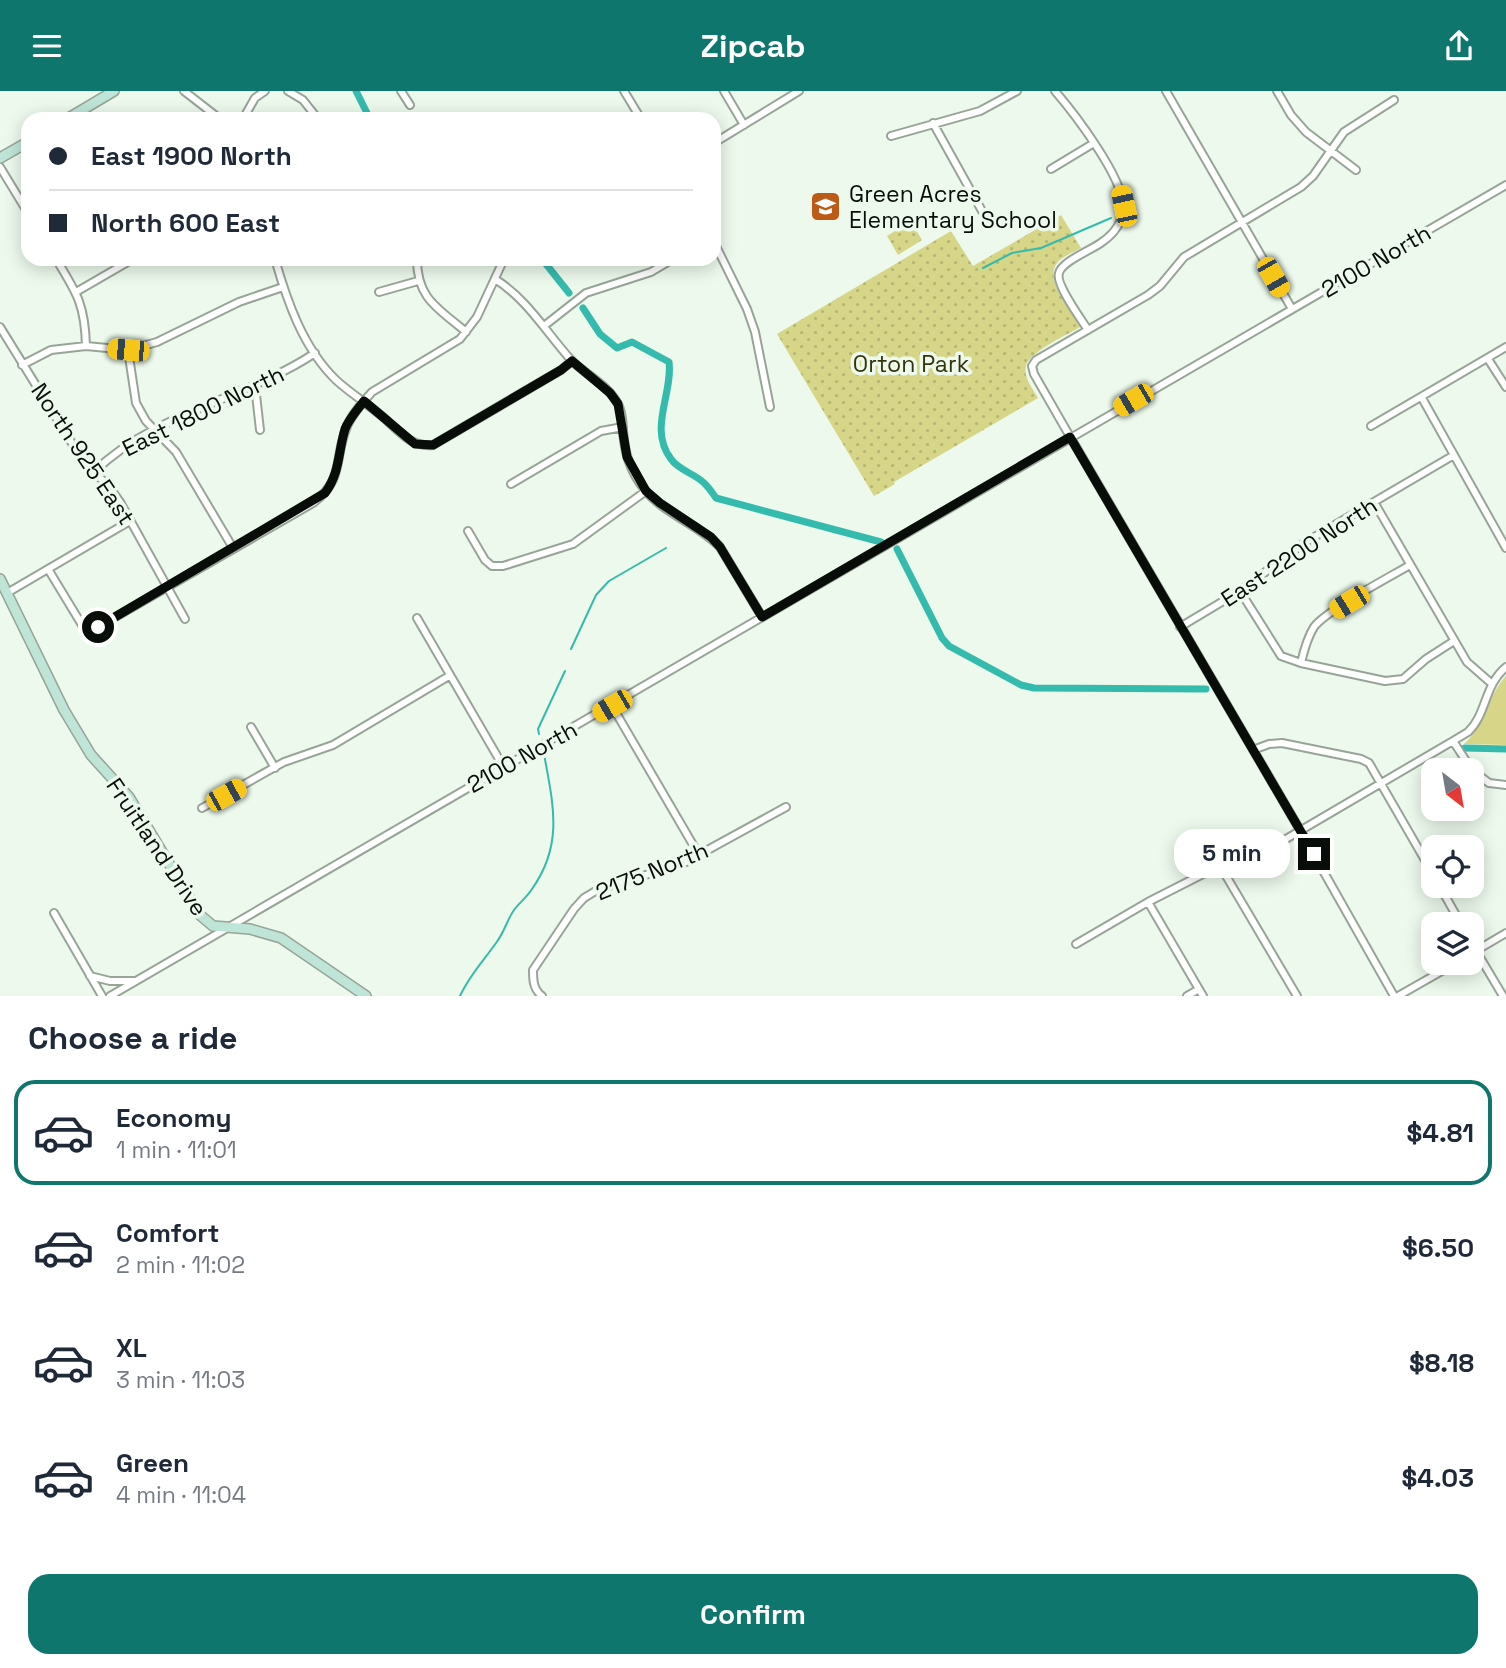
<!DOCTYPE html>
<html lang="en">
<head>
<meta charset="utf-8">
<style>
	:root { --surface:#fff; --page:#f2f2f3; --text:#1f2937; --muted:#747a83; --line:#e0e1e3; --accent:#0f766e }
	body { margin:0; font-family:"Space Grotesk",sans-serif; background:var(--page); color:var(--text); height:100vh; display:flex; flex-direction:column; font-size:26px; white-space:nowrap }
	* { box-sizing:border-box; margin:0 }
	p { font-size:23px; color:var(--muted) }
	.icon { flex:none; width:38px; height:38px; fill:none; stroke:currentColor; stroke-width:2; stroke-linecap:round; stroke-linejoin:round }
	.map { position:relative; height:905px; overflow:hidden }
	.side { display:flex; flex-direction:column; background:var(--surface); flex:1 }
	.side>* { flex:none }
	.guide { position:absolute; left:21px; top:21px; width:700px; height:154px; border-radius:21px; box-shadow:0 4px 18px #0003; display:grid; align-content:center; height:154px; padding:0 28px; background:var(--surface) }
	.needle { width:46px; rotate:149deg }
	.controls { position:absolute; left:1421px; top:667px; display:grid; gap:14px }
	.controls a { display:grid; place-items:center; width:63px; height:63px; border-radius:14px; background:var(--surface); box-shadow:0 4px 18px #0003; font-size:35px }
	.end { position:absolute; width:32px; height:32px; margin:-16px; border:9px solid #090d09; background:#fff; box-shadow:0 0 0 4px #fff }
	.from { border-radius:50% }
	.bubble { position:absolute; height:49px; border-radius:21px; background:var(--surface); box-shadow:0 4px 18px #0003; font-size:23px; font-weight:800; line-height:49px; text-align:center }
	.car { position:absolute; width:21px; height:42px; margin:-21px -10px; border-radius:9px; box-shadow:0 0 5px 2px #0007; background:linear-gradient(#f5c518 24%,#345 0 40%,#f5c518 0 76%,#345 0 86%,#f5c518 0) }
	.guide b { display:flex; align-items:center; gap:24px; height:66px; font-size:26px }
	.guide b+b { border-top:2px solid var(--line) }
	.guide i { width:18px; height:18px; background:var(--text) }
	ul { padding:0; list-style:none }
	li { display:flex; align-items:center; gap:21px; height:105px; margin:0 14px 10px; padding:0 14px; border:4px solid transparent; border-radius:21px }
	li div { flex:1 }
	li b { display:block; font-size:26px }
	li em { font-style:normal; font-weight:800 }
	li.current { border-color:var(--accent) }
	li>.icon { width:63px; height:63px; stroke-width:1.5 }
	h2 { padding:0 28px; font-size:32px; line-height:84px }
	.cta { display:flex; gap:14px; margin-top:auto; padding:14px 28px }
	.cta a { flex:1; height:80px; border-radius:21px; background:var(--accent); color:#fff; font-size:28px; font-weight:800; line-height:80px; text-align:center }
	header { display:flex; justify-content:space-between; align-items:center; height:91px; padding:0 28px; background:var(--accent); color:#fff; font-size:32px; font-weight:800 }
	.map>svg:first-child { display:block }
	.grass { fill:#d6d588 }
	.park { fill:url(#park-dots) }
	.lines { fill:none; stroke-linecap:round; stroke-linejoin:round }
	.stream { stroke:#35bbad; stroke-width:2 }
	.canal { stroke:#35bbad; stroke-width:7 }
	.street-casing { stroke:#98a498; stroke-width:10 }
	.secondary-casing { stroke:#98a498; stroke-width:12 }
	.street { stroke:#fff; stroke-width:6 }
	.secondary { stroke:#bee5d8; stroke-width:9 }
	.route { stroke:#090d09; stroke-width:9 }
	.labels { text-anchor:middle; stroke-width:7; stroke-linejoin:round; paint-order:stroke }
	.poi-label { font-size:23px; fill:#090d09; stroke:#ecf9ec; text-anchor:start }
	.street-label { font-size:23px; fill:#090d09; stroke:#ecf9ec }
	.park-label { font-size:23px; fill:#34330b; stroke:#ecf9ec }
</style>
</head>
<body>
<header><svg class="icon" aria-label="menu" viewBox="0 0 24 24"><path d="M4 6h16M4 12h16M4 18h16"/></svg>Zipcab<svg class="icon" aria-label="share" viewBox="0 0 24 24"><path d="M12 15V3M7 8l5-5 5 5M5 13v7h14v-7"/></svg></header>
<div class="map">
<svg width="1506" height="905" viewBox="0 0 1506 905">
	<defs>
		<pattern id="park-dots" width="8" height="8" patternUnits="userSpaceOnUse" patternTransform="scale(1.75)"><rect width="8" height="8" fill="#d6d588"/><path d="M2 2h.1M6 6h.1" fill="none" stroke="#b6b674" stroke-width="1.8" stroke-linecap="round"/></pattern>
	</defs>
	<rect width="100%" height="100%" fill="#ecf9ec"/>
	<path class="grass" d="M1506,585V654L1464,653C1486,634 1487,605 1506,585Z"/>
	<path class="park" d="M1061,124L1081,157C1075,160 1067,164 1061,168C1039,186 1071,218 1082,235C1069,243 1029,261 1026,275C1023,286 1033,298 1038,307L894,391L895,393L874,405L777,243L951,140L973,175Z
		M911,130L922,149L898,164L887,145Z"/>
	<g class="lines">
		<path class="stream" d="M983,177L1012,162L1041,157L1111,127
			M571,558L596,504L609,490L666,457
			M539,643L538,638L565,580
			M460,905C469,885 484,869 496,852C504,842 507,829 514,819C520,811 527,806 532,798C564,753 553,713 544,663"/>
		<path class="canal" d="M356,0L370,28
			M542,168L569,202
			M583,217L600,243L617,257L632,251L669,271C673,303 648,338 671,368C679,380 697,383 706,394C710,398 713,403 716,407L881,451
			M897,458L942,547L949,555L1021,594L1034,597L1206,598
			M1465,657L1506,658"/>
		<defs>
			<path id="street" d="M184,0L220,28
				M288,0L303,9L318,28
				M401,0L410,14
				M624,0L641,28
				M724,0L744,34
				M1055,0C1074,22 1123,86 1123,115C1124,130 1114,143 1102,151C1092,159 1062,170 1059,182C1055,193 1081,228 1088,239
				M1166,0L1292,218
				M1277,0L1291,24L1306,41L1356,79
				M243,28L255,7L265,0
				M933,32L982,120
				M891,45L980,20L1017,0
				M714,52L799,0
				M0,76L28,122
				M1051,78L1094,52
				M714,151L747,218L755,241L770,316
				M56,168C77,202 85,214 86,255
				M275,168C287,210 303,257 336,289C350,302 368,313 383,326C398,339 411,357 433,354L561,279L572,270
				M417,168C417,208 438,217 466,241
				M495,188C527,208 546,241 571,269C586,284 608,294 618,313C624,324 622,337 624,349C626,367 633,384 644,398C664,423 698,433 720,456L762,526
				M76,201L133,168
				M379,201L418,190
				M544,235L586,202L651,181L673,168
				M0,236L86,375L107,393L120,411L185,528
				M128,259L136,312L146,330L176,361L233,457
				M1488,268L1506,296
				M22,274L51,259L86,255L128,259L157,251L239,211L283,196
				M255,295L260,339
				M1422,307L1506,457
				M1371,335L1506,256
				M94,381C154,322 246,308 315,262
				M511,393L601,340L623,336
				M1374,411L1467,571L1491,592
				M468,440L485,469L492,475H503L573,453L646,400
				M48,478L82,534L88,538L98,536L313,412C344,389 334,369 346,338C350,325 363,311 372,301L460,248L477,226L504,168
				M1240,500L1281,565L1301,572L1385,590L1403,588L1426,568L1454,550
				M7,502L130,430
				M417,527L503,675
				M1180,536L1240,500L1304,452L1454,364
				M1301,572C1304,559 1307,547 1314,536C1327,519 1388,487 1410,474
				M612,615L699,764
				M251,636L275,677
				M1453,650L1472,679
				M1253,659L1269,653L1282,652L1361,668L1369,672L1433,783
				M1472,679L1489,692L1506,694
				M202,717L284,671L333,654L449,585
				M1222,778L1297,905
				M1439,794L1461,833
				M1148,811L1203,905
				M54,822L102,905
				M1076,853L1148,811L1205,782L1257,765L1453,650C1458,647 1463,644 1468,641C1487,623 1484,594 1506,576
				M1472,853L1503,905
				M1472,862L1506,842
				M90,885L110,890H134
				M110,905L1506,94
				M542,905C533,898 533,889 533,879L574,818L584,807L599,798L682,773L786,716
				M1187,905L1199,898
				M1394,905L1300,739L1065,337L1034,283L1032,275L1036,269L1148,204L1160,195L1184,166L1301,96L1313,85L1344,41L1394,9
				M1398,905L1456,872"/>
			<path id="secondary" d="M67,28L114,0
				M0,67L28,51
				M0,488L64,619L91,664L129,706L200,824L213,835L250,838L281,847L366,905"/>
		</defs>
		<use href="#street" class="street-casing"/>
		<use href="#secondary" class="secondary-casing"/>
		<use href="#street" class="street"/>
		<use href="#secondary" class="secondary"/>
	</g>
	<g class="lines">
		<path class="route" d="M98,536L325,402C340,382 338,361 345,338C349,328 358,318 364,310L415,353L433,354L561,279L572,270L610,302L618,313L627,366L646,400L660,412L711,446L720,456L762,526L1070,346L1314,763"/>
	</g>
	<defs>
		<symbol id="school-square" viewBox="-11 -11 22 22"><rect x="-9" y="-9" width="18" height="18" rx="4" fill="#bc5b18" stroke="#ecf9ec"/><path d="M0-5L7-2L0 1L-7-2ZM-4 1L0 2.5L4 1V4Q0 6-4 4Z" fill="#fff"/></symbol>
	</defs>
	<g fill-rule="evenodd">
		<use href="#school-square" x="808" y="98" width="35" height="35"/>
	</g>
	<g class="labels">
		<g class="poi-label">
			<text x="849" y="111">Green Acres<tspan x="849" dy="26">Elementary School</tspan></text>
		</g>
		<g class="street-label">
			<text transform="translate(1376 170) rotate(-30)" y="8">2100 North</text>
			<text transform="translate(203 320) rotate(-26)" y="8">East 1800 North</text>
			<text transform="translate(83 363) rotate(56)" y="8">North 925 East</text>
			<text transform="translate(1299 461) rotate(-33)" y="8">East 2200 North</text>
			<text transform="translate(522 666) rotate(-29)" y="8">2100 North</text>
			<text transform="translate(157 756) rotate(56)" y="8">Fruitland Drive</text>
			<text transform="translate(652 780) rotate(-22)" y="8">2175 North</text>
		</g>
		<g class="park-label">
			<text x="911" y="281">Orton Park</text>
		</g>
	</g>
</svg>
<div class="controls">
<a><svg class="needle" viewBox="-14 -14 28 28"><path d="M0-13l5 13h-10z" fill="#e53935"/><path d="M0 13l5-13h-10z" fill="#747a83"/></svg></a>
<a><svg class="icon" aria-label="locate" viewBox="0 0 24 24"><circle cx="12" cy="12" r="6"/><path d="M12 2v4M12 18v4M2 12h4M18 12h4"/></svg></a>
<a><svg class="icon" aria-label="layers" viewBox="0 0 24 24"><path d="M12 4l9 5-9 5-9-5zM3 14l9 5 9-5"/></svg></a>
</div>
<i class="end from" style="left:98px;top:536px"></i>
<i class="end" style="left:1314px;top:763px"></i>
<div class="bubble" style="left:1174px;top:738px;width:116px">5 min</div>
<i class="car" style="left:1124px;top:115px;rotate:348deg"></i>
<i class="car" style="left:1273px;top:186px;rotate:150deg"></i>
<i class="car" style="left:128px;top:259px;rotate:275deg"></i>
<i class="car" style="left:1133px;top:309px;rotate:240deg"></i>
<i class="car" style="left:1349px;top:511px;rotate:239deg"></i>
<i class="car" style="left:612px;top:615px;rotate:240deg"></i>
<i class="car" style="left:226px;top:704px;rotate:61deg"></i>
<div class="guide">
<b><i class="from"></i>East 1900 North</b>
<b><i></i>North 600 East</b>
</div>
</div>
<section class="side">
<h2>Choose a ride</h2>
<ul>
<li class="current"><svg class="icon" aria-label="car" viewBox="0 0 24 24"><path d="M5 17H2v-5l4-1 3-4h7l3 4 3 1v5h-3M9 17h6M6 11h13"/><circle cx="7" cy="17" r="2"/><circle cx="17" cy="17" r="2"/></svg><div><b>Economy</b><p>1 min · 11:01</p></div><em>$4.81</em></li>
<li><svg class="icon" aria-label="car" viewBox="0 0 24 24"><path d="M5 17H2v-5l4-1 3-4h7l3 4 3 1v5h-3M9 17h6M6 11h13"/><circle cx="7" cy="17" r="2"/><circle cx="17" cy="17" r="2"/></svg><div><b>Comfort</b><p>2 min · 11:02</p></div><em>$6.50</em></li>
<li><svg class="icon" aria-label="car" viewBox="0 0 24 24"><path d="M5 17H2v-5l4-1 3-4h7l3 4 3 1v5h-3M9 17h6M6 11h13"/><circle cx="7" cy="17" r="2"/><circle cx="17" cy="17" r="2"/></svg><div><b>XL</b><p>3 min · 11:03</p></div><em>$8.18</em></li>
<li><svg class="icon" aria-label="car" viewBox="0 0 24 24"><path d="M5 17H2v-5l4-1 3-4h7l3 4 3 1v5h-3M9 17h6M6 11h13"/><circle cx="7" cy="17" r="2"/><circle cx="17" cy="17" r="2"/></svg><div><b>Green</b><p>4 min · 11:04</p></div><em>$4.03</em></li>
</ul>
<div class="cta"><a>Confirm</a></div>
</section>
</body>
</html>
